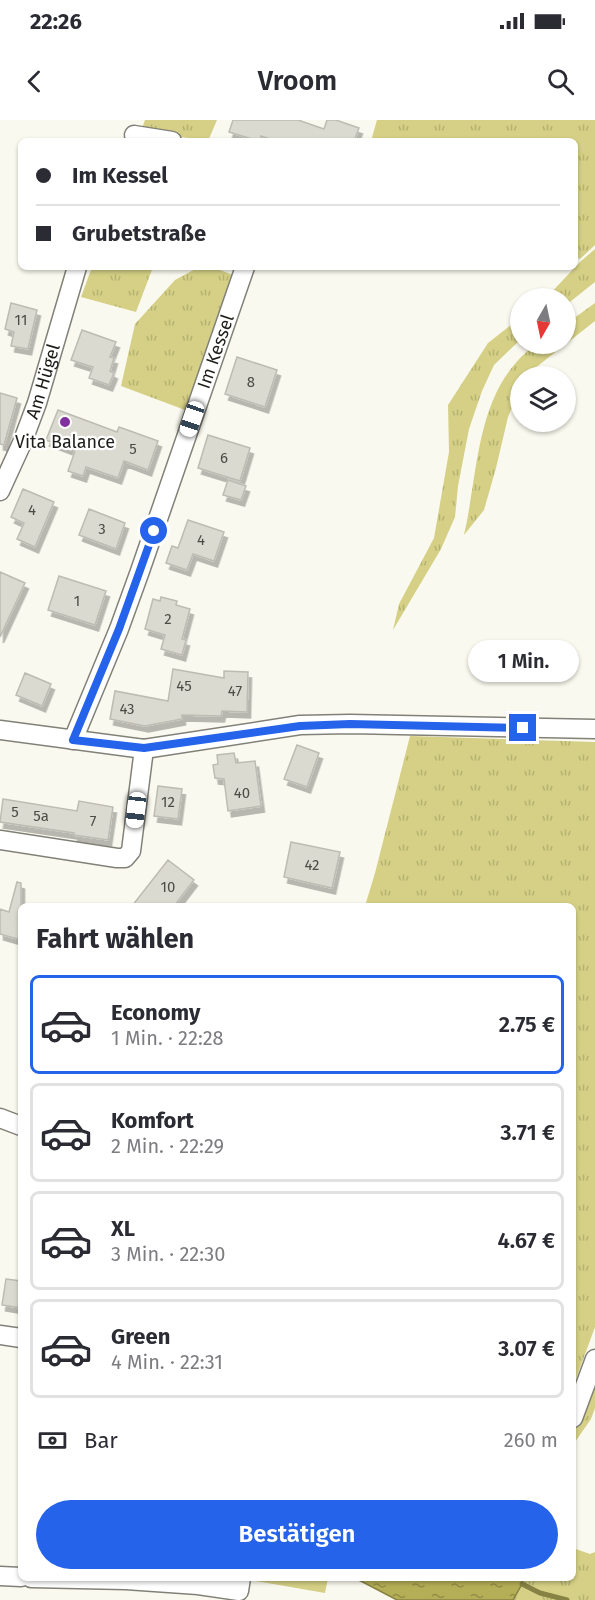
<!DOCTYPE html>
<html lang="de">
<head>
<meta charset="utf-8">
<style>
	:root { --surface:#fff; --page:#f2f2f3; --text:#2b2b33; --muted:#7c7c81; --line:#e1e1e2; --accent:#2563eb }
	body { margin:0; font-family:"Fira Sans",sans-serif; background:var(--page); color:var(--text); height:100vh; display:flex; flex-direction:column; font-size:22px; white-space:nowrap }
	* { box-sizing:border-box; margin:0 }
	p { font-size:20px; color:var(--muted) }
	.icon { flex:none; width:33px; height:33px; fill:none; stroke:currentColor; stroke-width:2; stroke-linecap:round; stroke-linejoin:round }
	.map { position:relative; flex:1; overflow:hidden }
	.drawer { position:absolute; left:18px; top:783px; width:558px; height:678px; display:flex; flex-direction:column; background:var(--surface); border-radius:9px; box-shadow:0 2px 4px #0004 }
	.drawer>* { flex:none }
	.hud { position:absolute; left:18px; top:18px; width:560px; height:132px; border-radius:9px; box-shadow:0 2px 4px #0004; display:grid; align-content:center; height:132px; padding:0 18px; background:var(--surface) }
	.needle { width:39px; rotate:189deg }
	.controls { position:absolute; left:510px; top:168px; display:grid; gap:12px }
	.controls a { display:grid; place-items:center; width:66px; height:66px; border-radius:50%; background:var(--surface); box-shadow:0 2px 4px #0004; font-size:30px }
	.end { position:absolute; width:27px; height:27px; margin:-14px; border:8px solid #2563eb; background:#fff; box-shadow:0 0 0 3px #fff }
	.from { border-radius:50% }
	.bubble { position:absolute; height:42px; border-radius:21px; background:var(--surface); box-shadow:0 2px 4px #0004; font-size:20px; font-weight:600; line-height:42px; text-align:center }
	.car { position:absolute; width:18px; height:36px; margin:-18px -9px; border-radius:8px; box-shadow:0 0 4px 2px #0007; background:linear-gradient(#fff 24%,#345 0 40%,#fff 0 76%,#345 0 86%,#fff 0) }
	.hud b { display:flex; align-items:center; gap:21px; height:57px; font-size:22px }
	.hud b+b { border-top:2px solid var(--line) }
	.hud i { width:15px; height:15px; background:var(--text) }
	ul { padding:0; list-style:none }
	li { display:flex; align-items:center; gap:18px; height:99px; margin:0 12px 9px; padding:0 6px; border:3px solid var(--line); border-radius:9px }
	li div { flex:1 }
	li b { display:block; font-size:22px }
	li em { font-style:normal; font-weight:600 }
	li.selected { border-color:var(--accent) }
	li>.icon { width:54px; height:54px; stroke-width:1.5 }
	h2 { padding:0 18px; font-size:27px; line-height:72px }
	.pay { display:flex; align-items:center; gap:15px; height:66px; padding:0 18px; font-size:22px }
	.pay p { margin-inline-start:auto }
	.cta { display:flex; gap:12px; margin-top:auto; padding:12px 18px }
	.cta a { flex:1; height:69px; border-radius:36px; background:var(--accent); color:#fff; font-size:24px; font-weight:600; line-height:69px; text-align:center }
	.status { display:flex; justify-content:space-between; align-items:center; height:42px; padding:0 30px; background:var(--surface); direction:ltr }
	.status svg { height:16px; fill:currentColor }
	header { display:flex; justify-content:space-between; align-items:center; height:78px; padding:0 18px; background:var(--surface); font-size:27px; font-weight:600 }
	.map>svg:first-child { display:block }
	.grass { fill:url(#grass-tufts) }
	.pitch { fill:#d5d085 }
	.water { fill:url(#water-ripples); stroke:#868244; stroke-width:1.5 }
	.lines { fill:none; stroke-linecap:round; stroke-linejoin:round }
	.stream { stroke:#868244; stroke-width:5 }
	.building { fill:#dbdad0; stroke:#bdbcb3; stroke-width:1.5; filter:url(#shadow) }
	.street-casing { stroke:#818178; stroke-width:21 }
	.street { stroke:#fff; stroke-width:18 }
	.route { stroke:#2563eb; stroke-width:8 }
	.poi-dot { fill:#80309f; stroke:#fff; stroke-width:2 }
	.labels { text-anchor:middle; stroke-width:4.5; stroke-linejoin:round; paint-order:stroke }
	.number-label { font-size:15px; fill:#4c4c47 }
	.street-label { font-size:18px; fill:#1c1c19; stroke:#fff }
	.poi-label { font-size:18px; fill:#1c1c19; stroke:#fff }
</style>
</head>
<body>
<div class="status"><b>22:26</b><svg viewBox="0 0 49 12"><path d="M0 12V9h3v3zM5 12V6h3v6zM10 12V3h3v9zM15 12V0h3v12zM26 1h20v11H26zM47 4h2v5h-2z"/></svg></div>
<header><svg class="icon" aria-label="back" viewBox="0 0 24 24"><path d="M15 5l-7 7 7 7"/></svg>Vroom<svg class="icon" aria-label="search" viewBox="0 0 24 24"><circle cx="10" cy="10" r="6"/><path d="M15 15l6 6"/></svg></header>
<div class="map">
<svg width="595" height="1480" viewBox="0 0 595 1480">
	<defs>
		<pattern id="grass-tufts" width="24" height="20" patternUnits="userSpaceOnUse" patternTransform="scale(1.5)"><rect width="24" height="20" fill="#d5d085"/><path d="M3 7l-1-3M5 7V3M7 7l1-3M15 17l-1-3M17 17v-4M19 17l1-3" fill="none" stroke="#b6b272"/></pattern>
		<pattern id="water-ripples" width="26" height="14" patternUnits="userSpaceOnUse" patternTransform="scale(1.5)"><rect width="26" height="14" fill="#b4ae56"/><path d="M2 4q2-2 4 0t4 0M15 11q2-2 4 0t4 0" fill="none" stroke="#928d46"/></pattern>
		<filter id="shadow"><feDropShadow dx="3.5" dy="6" stdDeviation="0" flood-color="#0004"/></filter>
	</defs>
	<rect width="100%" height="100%" fill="#faf9ef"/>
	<path class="grass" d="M145,0H217L208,21L141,11Z
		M377,0H595V125L580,139L575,136L574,21H371Z
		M595,129V162L566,185V178H546L580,142Z
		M92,147H153L136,192L81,177Z
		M199,147H212L233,155L185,290L121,266L135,204L175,160Z
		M595,183V201L525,256H520V268L508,297L496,348L484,390L464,415C477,359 476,290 514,245C520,238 529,228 538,224C545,221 558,224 566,224V204Z
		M520,198V220L494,245L482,271L469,309L458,366L455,397L441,429L393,510L399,484L434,418L449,332L448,285L488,223Z
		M410,616L595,622V1207L573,1267V786H365L375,753Z
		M595,1257V1288L591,1299L573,1325V1313Z
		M573,1428L590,1434L595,1432V1480H491L496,1458H573Z"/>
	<path class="pitch" d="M257,1458H328L325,1473L256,1461Z"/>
	<path class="water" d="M355,1458H523L522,1464L513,1480H397Z"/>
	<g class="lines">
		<path class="stream" d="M522,1464L540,1473L567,1480"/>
	</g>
	<path class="building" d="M233,0H298L324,9L327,0H336L359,8L354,21H276L261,16L260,21H258L229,12Z
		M11,183L37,190L28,229L11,226L14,212L5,209Z
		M82,210L116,222L110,237L114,238L110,251L114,253L109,265L89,258L93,247L71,240Z
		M237,237L277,250L265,287L225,274Z
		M0,273L17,278L4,325L0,324Z
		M58,290L117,312L119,307L158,321L148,350L124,341L118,358L86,347L83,356L68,351L75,331L46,320Z
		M208,315L250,328L240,361L198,348Z
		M228,360L246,366L241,380L223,375Z
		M23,369L54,382L35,427L17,419L24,403L11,397Z
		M89,389L125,403L116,429L79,415Z
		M188,400L224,412L214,441L193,434L187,450L166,443L172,426L178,428Z
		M0,452L25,463L0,517Z
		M59,456L106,471L95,505L48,490Z
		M161,477L177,481L176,485L190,489L182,519L186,520L182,535L161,529L165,515L145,509L153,479L160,481Z
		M173,549L224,558V551L248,552L247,592L222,591L221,596L182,595V599L145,606L110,599L115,571L168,581Z
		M25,553L51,564L42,586L16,575Z
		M297,625L319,633L307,667L284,659Z
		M234,633L236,643L255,641L261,686L228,691L224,659L215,658L213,645L218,644L217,635Z
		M158,666L182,669L178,699L154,696Z
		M3,679L77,691L79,681L113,687L108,720L74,715V713L0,702Z
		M291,722L340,732L332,768L284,757Z
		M168,740L194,760L174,786H132Z
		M17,762L21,763V820L0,814V789L9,792Z
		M6,1159L21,1161V1188L2,1185Z"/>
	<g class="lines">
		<defs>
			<g id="street">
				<path d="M134,15L172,21"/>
				<path id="s1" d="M0,371L22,323L37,283L77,147"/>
				<path d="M0,610L144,629L300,605L350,604L595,609"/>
				<path id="s2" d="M73,620L119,509L140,451L245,147"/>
				<path d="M0,720L117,738H125L131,731L144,629"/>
				<path d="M0,998L21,1006"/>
				<path d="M0,1215L21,1218"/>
				<path d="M573,1298L595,1239"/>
				<path d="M0,1456L21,1457"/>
				<path d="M31,1458L126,1460L198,1465L239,1471L241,1458"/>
			</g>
		</defs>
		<use href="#street" class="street-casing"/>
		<use href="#street" class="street"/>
	</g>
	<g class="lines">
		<path class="route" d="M154,411L119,509L73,620L144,628L300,606L350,604L523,608"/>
	</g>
	<circle class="poi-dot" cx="65" cy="302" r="6"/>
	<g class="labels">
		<g class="number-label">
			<text x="21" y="205">11</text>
			<text x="251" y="267">8</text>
			<text x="133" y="334">5</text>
			<text x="224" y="343">6</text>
			<text x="32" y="395">4</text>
			<text x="102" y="414">3</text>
			<text x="201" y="425">4</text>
			<text x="77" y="486">1</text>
			<text x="168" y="504">2</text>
			<text x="184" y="571">45</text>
			<text x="235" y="576">47</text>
			<text x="127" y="594">43</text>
			<text x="242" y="678">40</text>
			<text x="168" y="687">12</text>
			<text x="15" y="697">5</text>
			<text x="41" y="701">5a</text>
			<text x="93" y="706">7</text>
			<text x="312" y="750">42</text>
			<text x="168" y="772">10</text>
		</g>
		<g class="street-label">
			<text dy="6" stroke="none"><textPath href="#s2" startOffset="414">Im Kessel</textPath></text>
			<text dy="6" stroke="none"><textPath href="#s1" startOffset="118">Am Hügel</textPath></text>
		</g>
		<g class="poi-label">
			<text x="65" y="328">Vita Balance</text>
		</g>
	</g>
</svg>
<div class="controls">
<a><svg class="needle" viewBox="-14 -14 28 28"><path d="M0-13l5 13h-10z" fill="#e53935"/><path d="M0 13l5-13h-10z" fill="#7c7c81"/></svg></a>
<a><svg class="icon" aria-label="layers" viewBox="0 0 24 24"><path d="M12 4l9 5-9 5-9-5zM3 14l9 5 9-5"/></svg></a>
</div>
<i class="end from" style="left:154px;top:411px"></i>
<i class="end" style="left:523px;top:608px"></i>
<div class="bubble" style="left:468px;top:520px;width:111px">1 Min.</div>
<i class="car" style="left:192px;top:299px;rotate:199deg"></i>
<i class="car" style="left:136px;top:690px;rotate:187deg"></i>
<div class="hud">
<b><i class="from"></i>Im Kessel</b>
<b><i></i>Grubetstraße</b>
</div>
<section class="drawer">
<h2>Fahrt wählen</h2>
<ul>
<li class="selected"><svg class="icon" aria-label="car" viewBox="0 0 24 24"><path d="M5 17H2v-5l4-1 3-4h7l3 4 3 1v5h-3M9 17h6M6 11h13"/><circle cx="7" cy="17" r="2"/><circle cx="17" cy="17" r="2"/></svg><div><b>Economy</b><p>1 Min. · 22:28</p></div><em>2.75 €</em></li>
<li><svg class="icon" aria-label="car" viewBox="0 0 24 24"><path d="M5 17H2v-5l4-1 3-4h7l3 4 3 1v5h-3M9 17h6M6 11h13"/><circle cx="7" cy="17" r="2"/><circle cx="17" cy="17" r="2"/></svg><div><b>Komfort</b><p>2 Min. · 22:29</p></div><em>3.71 €</em></li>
<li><svg class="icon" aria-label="car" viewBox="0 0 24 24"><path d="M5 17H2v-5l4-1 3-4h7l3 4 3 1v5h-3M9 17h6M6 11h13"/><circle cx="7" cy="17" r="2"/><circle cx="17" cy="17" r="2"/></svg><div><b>XL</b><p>3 Min. · 22:30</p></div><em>4.67 €</em></li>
<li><svg class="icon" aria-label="car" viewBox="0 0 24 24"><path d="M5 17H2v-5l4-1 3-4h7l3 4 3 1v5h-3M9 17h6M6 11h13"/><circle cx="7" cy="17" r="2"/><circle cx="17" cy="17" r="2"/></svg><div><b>Green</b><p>4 Min. · 22:31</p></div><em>3.07 €</em></li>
</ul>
<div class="pay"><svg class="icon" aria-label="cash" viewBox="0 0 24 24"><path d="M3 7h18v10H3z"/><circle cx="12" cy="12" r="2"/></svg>Bar<p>260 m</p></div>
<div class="cta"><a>Bestätigen</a></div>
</section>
</div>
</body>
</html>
